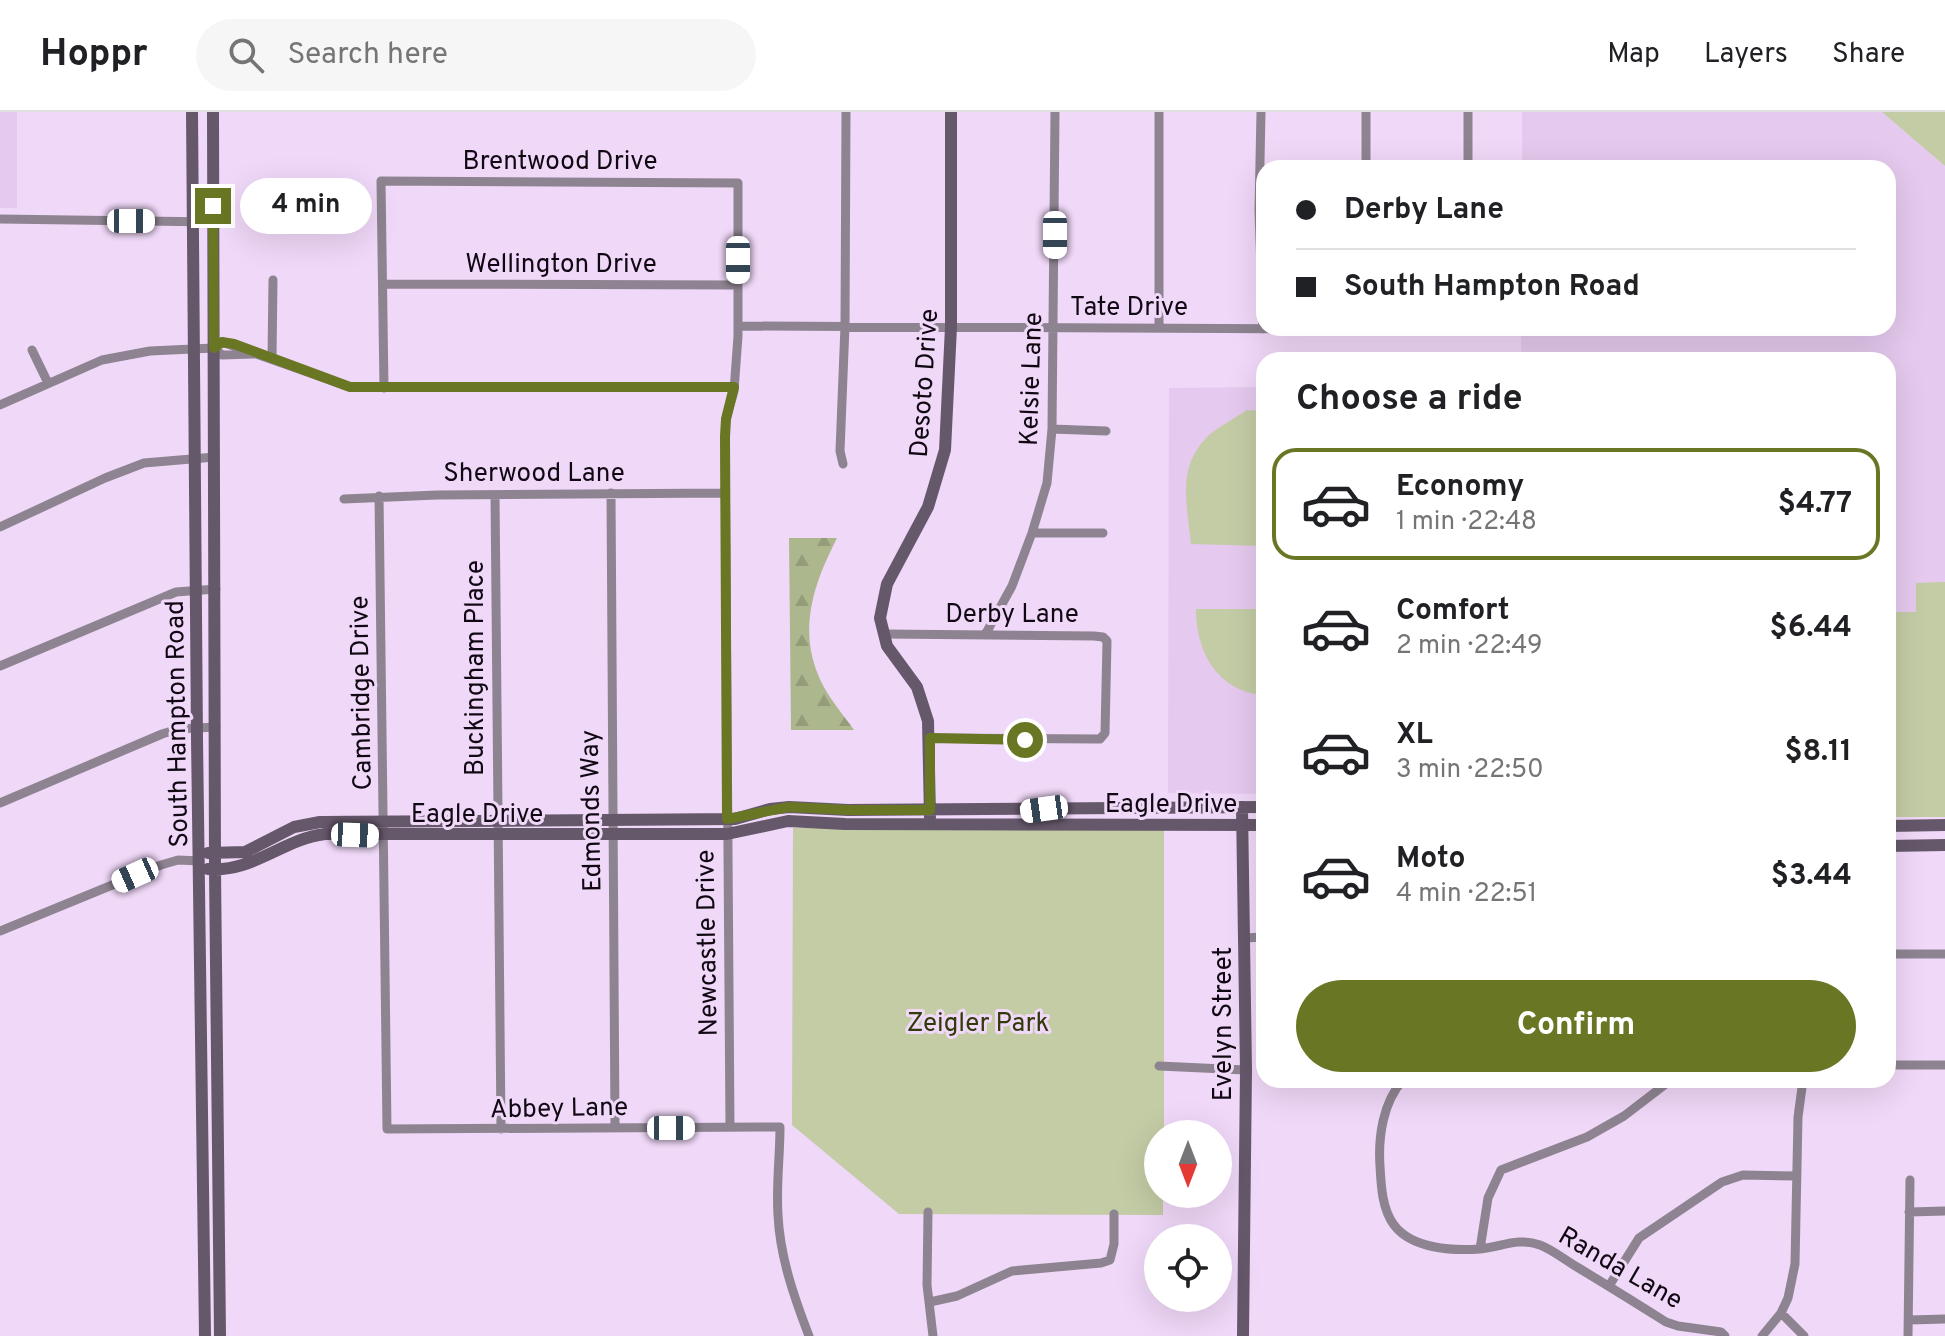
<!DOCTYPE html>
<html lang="en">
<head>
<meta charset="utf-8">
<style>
	:root { --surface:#fff; --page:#f6f6f6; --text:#202124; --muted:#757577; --line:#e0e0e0; --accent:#697724 }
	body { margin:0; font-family:Overpass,sans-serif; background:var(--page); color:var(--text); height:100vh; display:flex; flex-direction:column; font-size:30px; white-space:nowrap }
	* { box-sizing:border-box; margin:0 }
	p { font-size:26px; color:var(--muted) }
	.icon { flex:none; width:44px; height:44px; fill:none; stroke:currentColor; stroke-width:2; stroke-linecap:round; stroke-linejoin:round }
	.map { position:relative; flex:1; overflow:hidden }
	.panel { position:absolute; left:1256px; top:240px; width:640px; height:736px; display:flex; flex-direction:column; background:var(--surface); border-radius:24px; box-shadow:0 8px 32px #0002 }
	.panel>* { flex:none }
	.top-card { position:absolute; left:1256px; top:48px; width:640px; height:176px; border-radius:24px; box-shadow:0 8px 32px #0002; display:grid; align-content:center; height:176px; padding:0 40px; background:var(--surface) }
	.needle { width:52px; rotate:180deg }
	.tools { position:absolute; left:1144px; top:1008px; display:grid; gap:16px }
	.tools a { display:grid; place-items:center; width:88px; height:88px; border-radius:50%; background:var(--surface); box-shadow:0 8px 32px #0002; font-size:40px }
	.end { position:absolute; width:36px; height:36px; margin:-18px; border:10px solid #697724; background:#fff; box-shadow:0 0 0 4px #fff }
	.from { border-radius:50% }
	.bubble { position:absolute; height:56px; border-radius:28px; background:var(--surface); box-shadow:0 8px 32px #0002; font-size:26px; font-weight:700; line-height:56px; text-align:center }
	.car { position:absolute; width:24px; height:48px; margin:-24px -12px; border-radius:10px; box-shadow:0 0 6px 2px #0007; background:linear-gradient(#fff 24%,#345 0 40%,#fff 0 76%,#345 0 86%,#fff 0) }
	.top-card b { display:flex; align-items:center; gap:28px; height:76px; font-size:30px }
	.top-card b+b { border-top:2px solid var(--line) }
	.top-card i { width:20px; height:20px; background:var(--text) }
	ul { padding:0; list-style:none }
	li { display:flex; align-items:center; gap:24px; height:112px; margin:0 16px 12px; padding:0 24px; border:4px solid transparent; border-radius:24px }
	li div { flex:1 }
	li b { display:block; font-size:30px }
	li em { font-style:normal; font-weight:700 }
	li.current { border-color:var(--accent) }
	li>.icon { width:72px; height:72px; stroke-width:1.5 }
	h2 { padding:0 40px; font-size:36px; line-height:96px }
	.button { display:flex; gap:16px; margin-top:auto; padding:16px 40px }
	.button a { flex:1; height:92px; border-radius:48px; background:var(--accent); color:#fff; font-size:32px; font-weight:700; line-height:92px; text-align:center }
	header { display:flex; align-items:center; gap:48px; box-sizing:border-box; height:112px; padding:0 40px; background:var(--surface); border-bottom:2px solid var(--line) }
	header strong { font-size:38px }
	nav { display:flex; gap:44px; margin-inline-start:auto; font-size:28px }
	.search { width:560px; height:72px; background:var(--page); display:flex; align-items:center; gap:20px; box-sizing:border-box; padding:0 28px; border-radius:44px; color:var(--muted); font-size:30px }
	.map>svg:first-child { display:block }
	.built { fill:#e5c9ee }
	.green { fill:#c3cca5 }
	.forest { fill:url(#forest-firs) }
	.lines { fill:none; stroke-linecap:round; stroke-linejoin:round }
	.street { stroke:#8e8491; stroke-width:9 }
	.secondary { stroke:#66586b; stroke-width:12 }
	.route { stroke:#697724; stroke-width:10 }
	.labels { text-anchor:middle; stroke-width:6; stroke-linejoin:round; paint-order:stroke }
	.street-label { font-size:26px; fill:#100812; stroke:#f0d8f8 }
	.park-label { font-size:26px; fill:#323a07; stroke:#f0d8f8 }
</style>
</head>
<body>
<header>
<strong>Hoppr</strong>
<div class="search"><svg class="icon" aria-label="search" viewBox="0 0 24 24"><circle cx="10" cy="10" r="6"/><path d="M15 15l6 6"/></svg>Search here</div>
<nav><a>Map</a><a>Layers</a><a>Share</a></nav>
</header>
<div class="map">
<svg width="1945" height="1224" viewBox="0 0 1945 1224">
	<defs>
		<pattern id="forest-firs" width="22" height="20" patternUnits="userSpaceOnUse" patternTransform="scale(2)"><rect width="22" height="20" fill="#adb78d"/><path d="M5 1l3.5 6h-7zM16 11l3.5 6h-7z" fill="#949c79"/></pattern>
	</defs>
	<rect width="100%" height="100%" fill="#f0d8f8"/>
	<path class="built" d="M0,0H17V96H0Z
		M1522,0H1882L1945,54V705H1888V248H1521V216H1888V56H1522Z
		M1264,275V682L1168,681L1169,276Z"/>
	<path class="green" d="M1882,0H1945V54Z
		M1247,298L1264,299V434L1191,432C1187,391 1176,355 1209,323C1220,314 1235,306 1247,298Z
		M1945,470V705H1888V500H1916V471Z
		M1196,497H1264V583C1217,580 1196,539 1196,497Z
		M793,716H1164V1022H1158V1082H1163V1103L899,1102L792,1013Z"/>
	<path class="forest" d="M789,426H837C814,471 798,516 819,565C827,584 842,601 854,618H791Z"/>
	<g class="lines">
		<path class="street" d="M1261,0L1259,98L1263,217
			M1366,0V56
			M1468,0V56
			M0,107L214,110
			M383,172L738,173
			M738,214L1519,218
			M1159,216V0
			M214,236L222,243L253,242
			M32,238L48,271
			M272,246L273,168
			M384,276L381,69L738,71V224L734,279L726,307L725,325L730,1015
			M0,293L102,248L150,239L214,236L222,230L350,275H734
			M1052,317L1106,319
			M843,352L840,339L845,214L846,0
			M611,381L615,1016
			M495,383L501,1017
			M379,384L387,1017L780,1015C780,1044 776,1073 778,1103C780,1145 794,1185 809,1224
			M344,387L437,383L725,381
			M0,415L105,366L144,351L215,345
			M1032,421H1103
			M884,522L1094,524L1103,525L1107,529L1105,621L1100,627L930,626
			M985,523L1012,474L1032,421L1047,371L1052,317L1055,0
			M0,554L176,480L216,477
			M0,691L162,622L178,617L216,615
			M0,819L161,753L178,748L200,749
			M1244,826L1264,825
			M1888,842H1945
			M1888,953H1945
			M1159,954L1246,958
			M1403,968C1383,990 1378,1025 1380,1054C1381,1073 1382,1097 1394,1113C1412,1137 1453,1139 1480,1137C1501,1135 1518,1125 1540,1133C1553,1138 1565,1148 1577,1155C1607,1173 1636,1191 1666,1210L1678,1214L1721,1220L1725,1224
			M928,1100L927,1173L933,1224
			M1909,1100L1945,1099
			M1480,1137L1488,1086L1501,1058L1587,1025L1624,1004L1671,968
			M1609,1174L1639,1126L1722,1070L1743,1063L1797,1064
			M930,1190L957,1184L1012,1159L1101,1151L1110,1148L1114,1132V1102
			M1781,1201L1804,1224
			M1909,1208L1945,1207
			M1762,1224L1781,1201L1788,1186L1795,1152L1798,1005L1803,968
			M1908,1224L1910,1068"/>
		<path class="secondary" d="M192,0L197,627L205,1224
			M213,0L215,758L220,1224
			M1242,695L1246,958L1243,1224
			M930,705L928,609L917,575L887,534L880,506L887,472L928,395L945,338L951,215V0
			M1888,714L1945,713
			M1888,734L1945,733
			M208,741L245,740L294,715L320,710L735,707L770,697L789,695L848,698L1264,695
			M208,757C253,761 283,727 325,722H727L788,709L845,712L1264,713"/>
	</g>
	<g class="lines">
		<path class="route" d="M213,94L214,236L222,230L234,232L350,275H734L726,307L725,325L727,707L789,695L848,698H930V626L1025,628"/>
	</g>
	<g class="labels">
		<g class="street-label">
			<text x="560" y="57">Brentwood Drive</text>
			<text x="561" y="160">Wellington Drive</text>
			<text x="1129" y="203">Tate Drive</text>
			<text transform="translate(1030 267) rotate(-88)" y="9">Kelsie Lane</text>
			<text transform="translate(923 271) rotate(-86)" y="9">Desoto Drive</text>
			<text x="534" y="369">Sherwood Lane</text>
			<text x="1012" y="510">Derby Lane</text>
			<text transform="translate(474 556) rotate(-90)" y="9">Buckingham Place</text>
			<text transform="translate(360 581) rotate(-91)" y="9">Cambridge Drive</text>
			<text transform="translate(176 612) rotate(-91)" y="9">South Hampton Road</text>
			<text x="1171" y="700">Eagle Drive</text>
			<text transform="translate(590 699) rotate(-91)" y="9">Edmonds Way</text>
			<text x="477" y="710">Eagle Drive</text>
			<text transform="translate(706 831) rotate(-91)" y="9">Newcastle Drive</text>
			<text transform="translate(1222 912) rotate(-90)" y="9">Evelyn Street</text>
			<text transform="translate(559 995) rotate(-1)" y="9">Abbey Lane</text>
			<text transform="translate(1621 1155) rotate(30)" y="9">Randa Lane</text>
		</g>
		<g class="park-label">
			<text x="978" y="919">Zeigler Park</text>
		</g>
	</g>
</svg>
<div class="tools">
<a><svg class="needle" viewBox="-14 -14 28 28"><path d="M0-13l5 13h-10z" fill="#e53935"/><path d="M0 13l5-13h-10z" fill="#757577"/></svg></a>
<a><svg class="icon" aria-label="locate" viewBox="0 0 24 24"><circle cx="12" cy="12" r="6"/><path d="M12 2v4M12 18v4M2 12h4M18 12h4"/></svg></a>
</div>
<i class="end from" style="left:1025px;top:628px"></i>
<i class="end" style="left:213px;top:94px"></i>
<div class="bubble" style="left:240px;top:66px;width:132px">4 min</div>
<i class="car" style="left:131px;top:109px;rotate:90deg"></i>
<i class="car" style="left:1055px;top:123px;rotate:180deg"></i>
<i class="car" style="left:738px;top:148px;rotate:180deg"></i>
<i class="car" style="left:1044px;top:697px;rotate:262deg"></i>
<i class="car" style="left:355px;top:723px;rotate:92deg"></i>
<i class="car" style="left:135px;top:763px;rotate:246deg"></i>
<i class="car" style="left:671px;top:1016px;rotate:90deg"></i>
<div class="top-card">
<b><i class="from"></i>Derby Lane</b>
<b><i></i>South Hampton Road</b>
</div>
<section class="panel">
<h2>Choose a ride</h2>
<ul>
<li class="current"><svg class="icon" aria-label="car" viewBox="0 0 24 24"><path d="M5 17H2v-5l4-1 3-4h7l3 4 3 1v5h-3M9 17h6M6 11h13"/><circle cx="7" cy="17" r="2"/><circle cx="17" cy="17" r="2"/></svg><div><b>Economy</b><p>1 min · 22:48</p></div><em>$4.77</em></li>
<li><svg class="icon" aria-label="car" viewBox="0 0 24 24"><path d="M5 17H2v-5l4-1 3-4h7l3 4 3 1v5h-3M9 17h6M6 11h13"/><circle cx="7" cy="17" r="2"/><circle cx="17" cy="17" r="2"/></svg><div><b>Comfort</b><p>2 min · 22:49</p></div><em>$6.44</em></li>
<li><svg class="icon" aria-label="car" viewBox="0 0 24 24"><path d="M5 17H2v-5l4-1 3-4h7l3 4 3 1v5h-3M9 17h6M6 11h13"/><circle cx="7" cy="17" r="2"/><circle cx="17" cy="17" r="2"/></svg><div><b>XL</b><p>3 min · 22:50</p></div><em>$8.11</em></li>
<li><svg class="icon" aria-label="car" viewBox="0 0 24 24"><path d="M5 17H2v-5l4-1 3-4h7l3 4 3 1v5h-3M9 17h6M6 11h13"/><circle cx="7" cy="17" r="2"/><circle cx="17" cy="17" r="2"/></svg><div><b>Moto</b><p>4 min · 22:51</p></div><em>$3.44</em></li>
</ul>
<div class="button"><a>Confirm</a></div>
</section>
</div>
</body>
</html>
